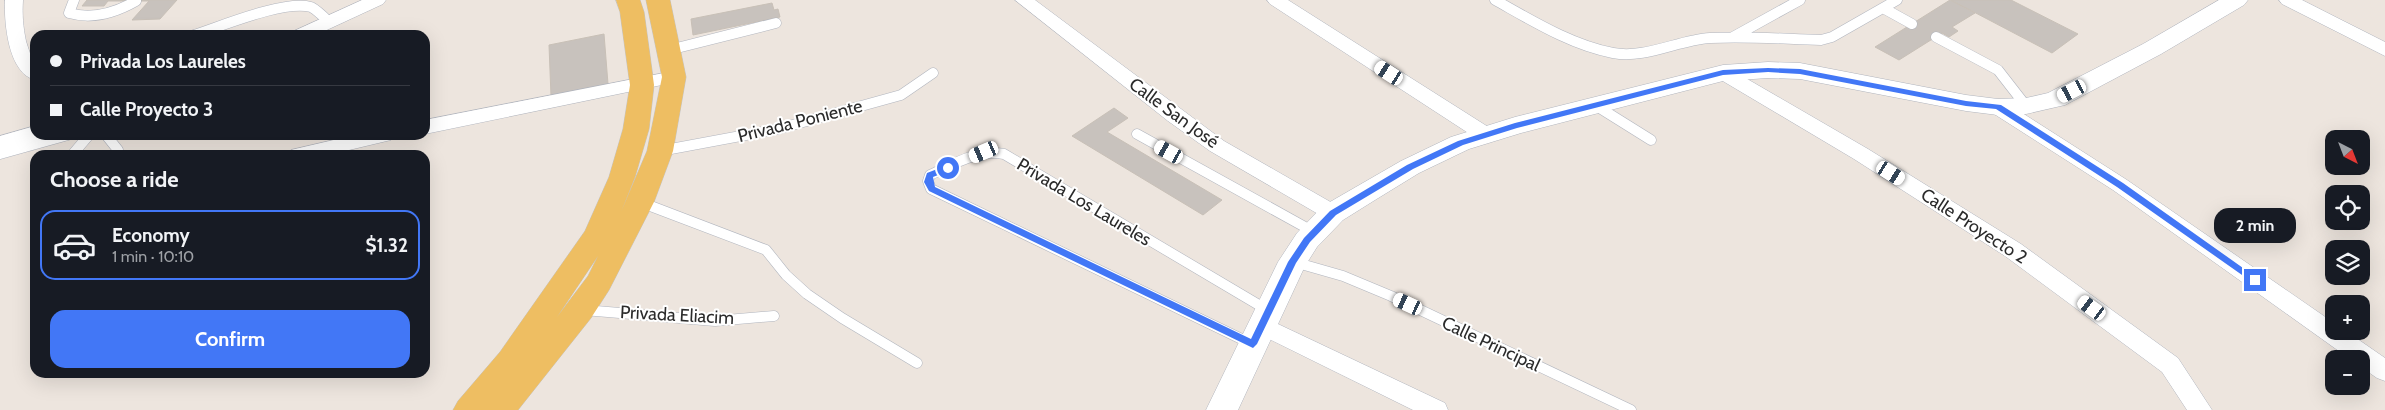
<!DOCTYPE html>
<html lang="en">
<head>
<meta charset="utf-8">
<style>
	:root { --surface:#171b24; --page:#20242c; --text:#f1f3f6; --muted:#9ea1a6; --line:#363941; --accent:#4277f6 }
	body { margin:0; font-family:Cabin,sans-serif; background:var(--page); color:var(--text); height:100vh; display:flex; flex-direction:column; font-size:19px; white-space:nowrap }
	* { box-sizing:border-box; margin:0 }
	p { font-size:16px; color:var(--muted) }
	.icon { flex:none; width:28px; height:28px; fill:none; stroke:currentColor; stroke-width:2; stroke-linecap:round; stroke-linejoin:round }
	.map { position:relative; flex:1; overflow:hidden }
	.drawer { position:absolute; left:30px; top:150px; width:400px; height:228px; display:flex; flex-direction:column; background:var(--surface); border-radius:15px; box-shadow:0 5px 20px #0002 }
	.drawer>* { flex:none }
	.banner { position:absolute; left:30px; top:30px; width:400px; height:110px; border-radius:15px; box-shadow:0 5px 20px #0002; display:grid; align-content:center; height:110px; padding:0 20px; background:var(--surface) }
	.needle { width:32px; rotate:138deg }
	.fabs { position:absolute; left:2325px; top:130px; display:grid; gap:10px }
	.fabs a { display:grid; place-items:center; width:45px; height:45px; border-radius:10px; background:var(--surface); box-shadow:0 5px 20px #0002; font-size:25px }
	.end { position:absolute; width:22px; height:22px; margin:-11px; border:6px solid #4277f6; background:#fff; box-shadow:0 0 0 2px #fff }
	.from { border-radius:50% }
	.bubble { position:absolute; height:35px; border-radius:15px; background:var(--surface); box-shadow:0 5px 20px #0002; font-size:16px; font-weight:700; line-height:35px; text-align:center }
	.car { position:absolute; width:15px; height:30px; margin:-15px -8px; border-radius:6px; box-shadow:0 0 4px 1px #0007; background:linear-gradient(#fff 24%,#345 0 40%,#fff 0 76%,#345 0 86%,#fff 0) }
	.banner b { display:flex; align-items:center; gap:18px; height:48px; font-size:19px }
	.banner b+b { border-top:1px solid var(--line) }
	.banner i { width:12px; height:12px; background:var(--text) }
	ul { padding:0; list-style:none }
	li { display:flex; align-items:center; gap:15px; height:70px; margin:0 10px 8px; padding:0 10px; border:2px solid transparent; border-radius:15px }
	li div { flex:1 }
	li b { display:block; font-size:19px }
	li em { font-style:normal; font-weight:700 }
	li.selected { border-color:var(--accent) }
	li>.icon { width:45px; height:45px; stroke-width:1.5 }
	h2 { padding:0 20px; font-size:22px; line-height:60px }
	.primary-button { display:flex; gap:10px; margin-top:auto; padding:10px 20px }
	.primary-button a { flex:1; height:58px; border-radius:15px; background:var(--accent); color:#fff; font-size:20px; font-weight:700; line-height:58px; text-align:center }
	.map>svg:first-child { display:block }
	.building { fill:#c8c2bd; stroke:#c8c0b7 }
	.lines { fill:none; stroke-linecap:round; stroke-linejoin:round }
	.service-casing { stroke:#b1b5be; stroke-width:11 }
	.minor-casing { stroke:#b1b5be; stroke-width:1 }
	.secondary-casing { stroke:#b1b5be; stroke-width:1 }
	.primary-casing { stroke:#c4c4c4; stroke-width:1 }
	.service { stroke:#fff; stroke-width:10 }
	.minor { fill:#fff; fill-rule:evenodd }
	.secondary { fill:#fff; fill-rule:evenodd }
	.primary { fill:#eebe62; fill-rule:evenodd }
	.route { fill:#4277f6 }
	.labels { text-anchor:middle; stroke-width:4; stroke-linejoin:round; paint-order:stroke }
	.street-label { font-size:18px; fill:#2b2b2b; stroke:#fff }
</style>
</head>
<body>
<div class="map">
<svg width="2385" height="410" viewBox="0 0 2385 410">
	<rect width="100%" height="100%" fill="#ede5de"/>
	<path class="building" d="M87,0H177L160,19L132,20L149,1H108L104,6H82Z
		M1950,0L1975,13L1952,27L1958,31L1949,37L1942,33L1899,60L1875,47Z
		M1951,0H2011L2078,34L2052,53Z
		M772,3L774,10L778,9L780,17L693,35L691,19Z
		M604,34L608,84L551,96L549,45Z
		M1114,108L1128,118L1107,132L1222,200L1203,215L1072,136Z"/>
	<g class="lines">
		<defs>
			<path id="service" d="M74,0L69,13C93,20 115,13 136,1
				M1495,0C1531,20 1571,45 1613,53C1646,59 1678,40 1710,38C1747,36 1784,39 1821,40L1832,37L1897,0
				M1883,8L1912,24
				M194,35C222,26 283,0 311,7C317,10 324,17 329,22
				M1733,37L1800,0
				M1936,37L1998,70L2026,106
				M669,50L776,23
				M1595,105L1651,140
				M1137,134L1314,232
				M106,135L118,150L117,155
				M660,151L778,129L901,95L933,73
				M0,154L68,135
				M72,155L89,135
				M640,202L766,250L786,275L807,294L842,318L917,363
				M1294,262L1343,276L1391,296L1631,410
				M584,310L715,321L774,316
				M1252,344L931,189L928,181L930,175C954,164 977,149 1004,154L1269,311"/>
			<path id="minor" d="M5,0H23C22,14 23,27 26,41C31,58 35,62 35,80C8,73 4,23 5,0Z
				M362,0H386L383,4L316,35H292L294,31Z
				M1015,0H1035L1224,141L1341,208L1344,213L1341,218L1333,221L1325,218L1210,151L1168,121Z
				M1267,0H1288L1493,130L1496,135L1493,140L1486,142L1479,140L1270,4Z
				M2279,0H2302L2385,42V56L2282,4Z
				M1723,67L1730,69L1868,149L2021,244L2178,358L2212,410H2187L2162,372L2005,256L1854,159L1716,77L1713,73L1716,69Z
				M674,71L681,73L684,77L681,81L425,134V120Z
				M1998,101L2005,102L2127,180L2334,323V331H2346L2385,358V381L2377,378L2361,367V359H2350L2113,190L1991,112L1988,107L1991,102Z
				M35,126V135H44L42,138L0,150V136Z
				M355,135H394L391,140L328,155H288L291,150Z
				M1261,316L1445,403L1448,410H1413L1253,331L1249,325L1253,319Z"/>
			<path id="secondary" d="M2219,0H2248L2244,5L2161,54L2065,105L2026,114L1998,115L1966,111L1800,79L1768,78L1723,81L1521,133L1469,149L1419,173L1375,200L1343,220L1317,247L1305,266L1238,410H1206L1278,262L1297,233L1323,206L1401,161L1451,137L1515,117L1723,65L1768,62L1800,63L1966,95L1998,99L2026,98L2048,93L2143,44Z"/>
			<path id="primary" d="M616,0H640L644,12L654,85L649,129L635,177L621,212L647,151L662,77L646,0H670L686,77L673,151L654,202L609,290L591,318L518,410H453L458,401L500,352L585,231L609,177L623,129L630,85L620,12ZM598,256L588,276L557,317Z"/>
		</defs>
		<use href="#service" class="service-casing"/>
		<use href="#minor" class="minor-casing"/>
		<use href="#secondary" class="secondary-casing"/>
		<use href="#primary" class="primary-casing"/>
		<use href="#service" class="service"/>
		<use href="#minor" class="minor"/>
		<use href="#secondary" class="secondary"/>
		<use href="#primary" class="primary"/>
	</g>
	<path class="route" d="M1768,68L1800,69L1966,101L2001,105L2123,183L2260,280L2255,283L2252,282L2117,187L1996,109L1966,106L1800,74L1768,72L1723,75L1517,128L1463,145L1413,169L1336,215L1310,242L1296,263L1257,344L1253,348L929,191L924,182L927,173L945,166H951V170L933,177L935,187L1251,339L1288,262L1304,238L1330,211L1407,165L1458,141L1515,123L1723,70Z"/>
	<g class="labels">
		<g class="street-label">
			<text transform="translate(1174 113) rotate(36)" y="6">Calle San José</text>
			<text transform="translate(800 121) rotate(-14)" y="6">Privada Poniente</text>
			<text transform="translate(1084 202) rotate(31)" y="6">Privada Los Laureles</text>
			<text transform="translate(1974 226) rotate(33)" y="6">Calle Proyecto 2</text>
			<text transform="translate(677 315) rotate(3)" y="6">Privada Eliacim</text>
			<text transform="translate(1491 344) rotate(25)" y="6">Calle Principal</text>
		</g>
	</g>
</svg>
<div class="fabs">
<a><svg class="needle" viewBox="-14 -14 28 28"><path d="M0-13l5 13h-10z" fill="#e53935"/><path d="M0 13l5-13h-10z" fill="#9ea1a6"/></svg></a>
<a><svg class="icon" aria-label="locate" viewBox="0 0 24 24"><circle cx="12" cy="12" r="6"/><path d="M12 2v4M12 18v4M2 12h4M18 12h4"/></svg></a>
<a><svg class="icon" aria-label="layers" viewBox="0 0 24 24"><path d="M12 4l9 5-9 5-9-5zM3 14l9 5 9-5"/></svg></a>
<a>+</a>
<a>−</a>
</div>
<i class="end from" style="left:948px;top:168px"></i>
<i class="end" style="left:2255px;top:280px"></i>
<div class="bubble" style="left:2214px;top:208px;width:82px">2 min</div>
<i class="car" style="left:1389px;top:73px;rotate:303deg"></i>
<i class="car" style="left:2072px;top:91px;rotate:243deg"></i>
<i class="car" style="left:984px;top:152px;rotate:247deg"></i>
<i class="car" style="left:1169px;top:152px;rotate:299deg"></i>
<i class="car" style="left:1891px;top:173px;rotate:122deg"></i>
<i class="car" style="left:1408px;top:304px;rotate:295deg"></i>
<i class="car" style="left:2092px;top:308px;rotate:306deg"></i>
<div class="banner">
<b><i class="from"></i>Privada Los Laureles</b>
<b><i></i>Calle Proyecto 3</b>
</div>
<section class="drawer">
<h2>Choose a ride</h2>
<ul>
<li class="selected"><svg class="icon" aria-label="car" viewBox="0 0 24 24"><path d="M5 17H2v-5l4-1 3-4h7l3 4 3 1v5h-3M9 17h6M6 11h13"/><circle cx="7" cy="17" r="2"/><circle cx="17" cy="17" r="2"/></svg><div><b>Economy</b><p>1 min · 10:10</p></div><em>$1.32</em></li>
</ul>
<div class="primary-button"><a>Confirm</a></div>
</section>
</div>
</body>
</html>
